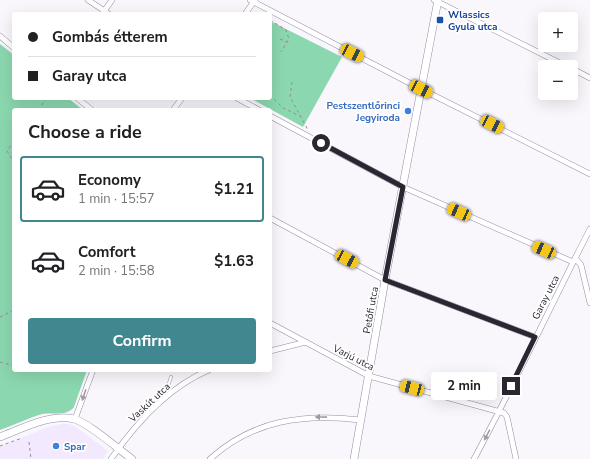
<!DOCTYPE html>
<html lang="en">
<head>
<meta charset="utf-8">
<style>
	:root { --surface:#fff; --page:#f2f2f2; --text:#202124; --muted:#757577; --line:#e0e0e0; --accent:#408790 }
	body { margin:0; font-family:"Nunito Sans",sans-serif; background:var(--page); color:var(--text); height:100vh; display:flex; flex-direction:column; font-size:15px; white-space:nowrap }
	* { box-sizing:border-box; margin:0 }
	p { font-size:13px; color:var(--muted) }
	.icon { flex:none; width:22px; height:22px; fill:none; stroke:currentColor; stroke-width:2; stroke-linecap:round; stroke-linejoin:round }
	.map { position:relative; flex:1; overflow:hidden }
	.drawer { position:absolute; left:12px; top:108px; width:260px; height:264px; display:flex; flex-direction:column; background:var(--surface); border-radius:4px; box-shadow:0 4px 16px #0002 }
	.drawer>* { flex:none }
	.banner { position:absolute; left:12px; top:12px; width:260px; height:88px; border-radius:4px; box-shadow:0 4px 16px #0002; display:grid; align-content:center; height:88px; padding:0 16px; background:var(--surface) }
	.fabs { position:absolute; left:538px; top:12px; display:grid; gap:8px }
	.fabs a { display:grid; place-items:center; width:40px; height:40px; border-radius:4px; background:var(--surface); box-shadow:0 4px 16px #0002; font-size:20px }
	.end { position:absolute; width:18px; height:18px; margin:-9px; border:5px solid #2b2631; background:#fff; box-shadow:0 0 0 2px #fff }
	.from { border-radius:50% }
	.bubble { position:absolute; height:28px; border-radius:4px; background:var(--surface); box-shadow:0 4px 16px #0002; font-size:13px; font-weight:700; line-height:28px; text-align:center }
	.car { position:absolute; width:12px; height:24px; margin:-12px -6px; border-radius:5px; box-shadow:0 0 3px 1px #0007; background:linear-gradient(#f5c518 24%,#345 0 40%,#f5c518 0 76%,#345 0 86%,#f5c518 0) }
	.banner b { display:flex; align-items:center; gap:14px; height:38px; font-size:15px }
	.banner b+b { border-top:1px solid var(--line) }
	.banner i { width:10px; height:10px; background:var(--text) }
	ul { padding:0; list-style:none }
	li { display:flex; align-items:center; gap:12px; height:66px; margin:0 8px 6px; padding:0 8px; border:2px solid transparent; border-radius:4px }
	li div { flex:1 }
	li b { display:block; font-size:15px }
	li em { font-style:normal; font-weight:700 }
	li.selected { border-color:var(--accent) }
	li>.icon { width:36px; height:36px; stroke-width:1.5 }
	h2 { padding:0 16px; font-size:18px; line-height:48px }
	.action { display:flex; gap:8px; margin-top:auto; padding:8px 16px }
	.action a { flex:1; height:46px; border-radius:4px; background:var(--accent); color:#fff; font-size:16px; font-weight:700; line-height:46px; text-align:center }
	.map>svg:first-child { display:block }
	.commercial { fill:#f2e9ff }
	.green { fill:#8bd8b0 }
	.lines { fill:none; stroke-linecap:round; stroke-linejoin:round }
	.service-casing { stroke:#978ca7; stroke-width:3.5 }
	.minor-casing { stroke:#978ca7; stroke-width:6 }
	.secondary-casing { stroke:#978ca7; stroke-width:8 }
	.path { stroke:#928e96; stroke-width:1; stroke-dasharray:3 3; stroke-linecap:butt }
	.service { stroke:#fff; stroke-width:2.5 }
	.minor { stroke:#fff; stroke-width:5 }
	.secondary { stroke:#fff; stroke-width:7 }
	.oneway { fill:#a09da2 }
	.route { stroke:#2b2631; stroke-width:5 }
	.transit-dot { fill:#1a4fb4; stroke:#fff; stroke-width:1.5 }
	.shop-dot { fill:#3f7fe0; stroke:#fff; stroke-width:1.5 }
	.labels { text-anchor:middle; stroke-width:3.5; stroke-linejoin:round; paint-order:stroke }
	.transit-label { font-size:10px; font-weight:bold; fill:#164399; stroke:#fff; text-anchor:start }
	.shop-label { font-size:10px; font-weight:bold; fill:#366cbe; stroke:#fff; text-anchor:end }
	.street-label { font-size:10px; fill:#2b2631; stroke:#fff }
</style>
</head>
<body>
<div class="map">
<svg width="590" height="459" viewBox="0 0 590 459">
	<rect width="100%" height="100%" fill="#f9f6fc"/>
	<path class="commercial" d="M61,424H69L76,427L108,451L103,459H0V447L48,427Z"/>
	<path class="green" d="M270,21L342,57L303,127L250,98H270Z
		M0,44L14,55V98H68L83,110H14V370H87L74,407C66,417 53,412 42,414C28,418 14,425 0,430Z"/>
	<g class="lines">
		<defs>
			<path id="service" d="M170,393L168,386L171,377"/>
			<path id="minor" d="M88,0L109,14
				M250,0L421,89L590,174
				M434,0L568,67
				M102,14L112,0
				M245,14L255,0
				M0,36L14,48
				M571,68L590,78
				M77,98L92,110
				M237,98L259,110
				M173,110L182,98
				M270,116L403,187L573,262
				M270,218L385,280L535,337
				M575,258L581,265L590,303
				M270,323L369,376L504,413L507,417L516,459
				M270,351L306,342
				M75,419L93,370
				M111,459C136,423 168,387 209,370
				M210,459C253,420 304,413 360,420
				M474,459C515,383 551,305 590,229"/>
			<path id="secondary" d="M0,437C21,429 51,413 74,419C89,423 118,449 132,459
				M354,459L385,280L438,0"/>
		</defs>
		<use href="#service" class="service-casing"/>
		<use href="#minor" class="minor-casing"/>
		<use href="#secondary" class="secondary-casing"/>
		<path class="path" d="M270,20L286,30L289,39L281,52
			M280,39L287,42
			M292,82L290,97L308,130
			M270,95L283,108L300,116
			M38,110L47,98
			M14,141L7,151L14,162
			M0,317L14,310
			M0,362L14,366
			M29,442L31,459
			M0,446L22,438"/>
		<use href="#service" class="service"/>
		<use href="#minor" class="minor"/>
		<use href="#secondary" class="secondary"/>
	</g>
	<defs><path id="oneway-solid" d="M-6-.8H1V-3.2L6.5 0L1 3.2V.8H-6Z"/></defs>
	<g class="oneway">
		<use href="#oneway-solid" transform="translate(84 395) rotate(109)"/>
		<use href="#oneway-solid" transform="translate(321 417) rotate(-179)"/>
		<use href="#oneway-solid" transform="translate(487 435) rotate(118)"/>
	</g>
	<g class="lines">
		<path class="route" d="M321,143L403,187L385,280L535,337L511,386"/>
	</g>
	<rect class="transit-dot" x="436" y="16" width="8" height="8" rx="2"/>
	<g class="shop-dot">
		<circle cx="408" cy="111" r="4"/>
		<circle cx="56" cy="446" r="4"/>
	</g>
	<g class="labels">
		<g class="transit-label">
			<text x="448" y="18">Wlassics<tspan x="448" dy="12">Gyula utca</tspan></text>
		</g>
		<g class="shop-label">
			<text x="400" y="109">Pestszentlőrinci<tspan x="400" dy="12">Jegyiroda</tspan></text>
			<text x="64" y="450" text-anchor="start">Spar</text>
		</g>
		<g class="street-label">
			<text transform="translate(545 297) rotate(-63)" y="4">Garay utca</text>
			<text transform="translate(370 310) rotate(-80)" y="4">Petőfi utca</text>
			<text transform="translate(354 357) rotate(27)" y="4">Varjú utca</text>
			<text transform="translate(149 402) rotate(-43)" y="4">Vaskút utca</text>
		</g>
	</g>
</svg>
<div class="fabs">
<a>+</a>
<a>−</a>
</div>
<i class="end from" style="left:321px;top:143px"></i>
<i class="end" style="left:511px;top:386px"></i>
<div class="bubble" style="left:431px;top:372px;width:66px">2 min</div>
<i class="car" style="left:352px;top:53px;rotate:117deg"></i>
<i class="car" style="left:421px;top:89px;rotate:116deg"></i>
<i class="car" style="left:492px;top:124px;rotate:117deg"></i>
<i class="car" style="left:459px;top:212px;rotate:294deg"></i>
<i class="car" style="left:544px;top:250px;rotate:294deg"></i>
<i class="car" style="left:347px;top:259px;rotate:118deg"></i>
<i class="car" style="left:412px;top:388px;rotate:285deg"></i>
<div class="banner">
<b><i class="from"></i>Gombás étterem</b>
<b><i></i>Garay utca</b>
</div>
<section class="drawer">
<h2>Choose a ride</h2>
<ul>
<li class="selected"><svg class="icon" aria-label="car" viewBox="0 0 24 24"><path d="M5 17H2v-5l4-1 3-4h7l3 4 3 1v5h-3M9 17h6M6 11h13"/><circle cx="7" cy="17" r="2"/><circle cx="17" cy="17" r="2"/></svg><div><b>Economy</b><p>1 min · 15:57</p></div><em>$1.21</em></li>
<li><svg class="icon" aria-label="car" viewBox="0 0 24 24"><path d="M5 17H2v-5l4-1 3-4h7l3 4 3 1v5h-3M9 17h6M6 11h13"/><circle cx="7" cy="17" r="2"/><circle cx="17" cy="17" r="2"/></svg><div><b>Comfort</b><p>2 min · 15:58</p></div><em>$1.63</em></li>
</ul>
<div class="action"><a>Confirm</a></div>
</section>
</div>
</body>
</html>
